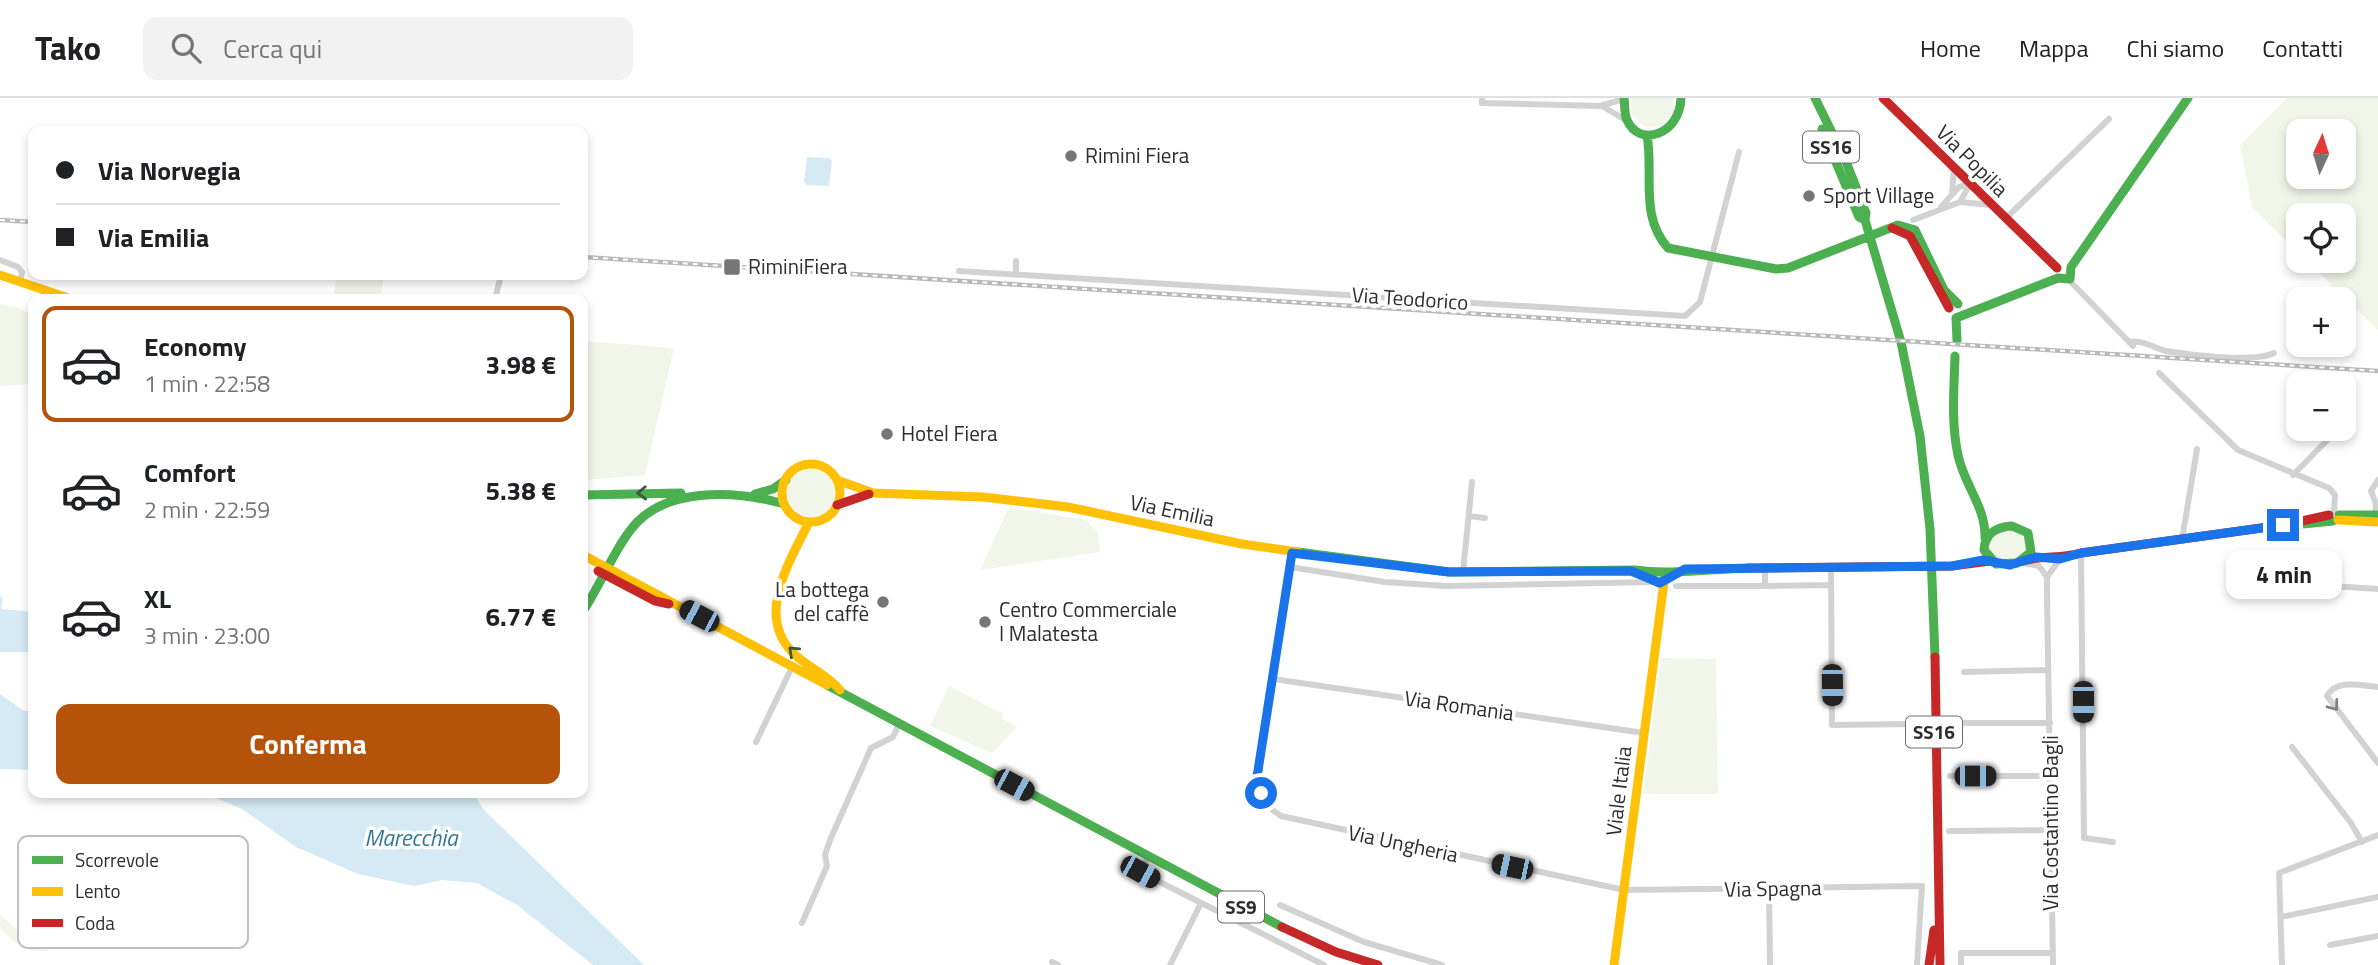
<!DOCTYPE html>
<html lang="it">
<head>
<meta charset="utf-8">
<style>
	:root { --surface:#fff; --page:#f2f2f2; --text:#202124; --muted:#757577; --line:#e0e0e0; --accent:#b45309 }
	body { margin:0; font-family:"Titillium Web",sans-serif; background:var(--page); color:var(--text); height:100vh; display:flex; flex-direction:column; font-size:26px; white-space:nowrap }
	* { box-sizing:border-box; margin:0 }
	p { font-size:23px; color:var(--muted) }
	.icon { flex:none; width:38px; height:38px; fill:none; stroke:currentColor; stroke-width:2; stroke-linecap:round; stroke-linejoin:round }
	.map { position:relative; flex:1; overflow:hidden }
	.drawer { position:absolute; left:28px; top:196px; width:560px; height:504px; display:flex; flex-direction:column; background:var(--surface); border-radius:14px; box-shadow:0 4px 10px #0003 }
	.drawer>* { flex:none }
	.top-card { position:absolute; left:28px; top:28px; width:560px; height:154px; border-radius:14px; box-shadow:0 4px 10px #0003; display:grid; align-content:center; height:154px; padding:0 28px; background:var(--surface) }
	.needle { width:46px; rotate:4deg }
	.fabs { position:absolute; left:2286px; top:21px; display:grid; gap:14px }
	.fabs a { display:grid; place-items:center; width:70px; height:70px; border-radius:14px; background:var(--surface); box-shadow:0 4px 10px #0003; font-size:35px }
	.end { position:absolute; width:32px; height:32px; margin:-16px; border:9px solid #1a73e8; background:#fff; box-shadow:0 0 0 4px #fff }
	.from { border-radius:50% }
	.bubble { position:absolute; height:49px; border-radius:14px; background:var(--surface); box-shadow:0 4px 10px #0003; font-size:23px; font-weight:700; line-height:49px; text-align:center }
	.car { position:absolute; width:21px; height:42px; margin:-21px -10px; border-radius:9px; box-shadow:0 0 5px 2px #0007; background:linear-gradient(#222 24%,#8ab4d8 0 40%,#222 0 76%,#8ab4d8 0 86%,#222 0) }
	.top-card b { display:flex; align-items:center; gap:24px; height:66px; font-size:26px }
	.top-card b+b { border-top:2px solid var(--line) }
	.top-card i { width:18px; height:18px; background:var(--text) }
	ul { padding:12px 0 0; list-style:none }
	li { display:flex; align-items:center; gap:21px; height:116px; margin:0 14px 10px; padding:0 14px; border:4px solid transparent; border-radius:14px }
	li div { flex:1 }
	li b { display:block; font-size:26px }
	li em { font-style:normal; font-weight:700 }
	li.active { border-color:var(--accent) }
	li>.icon { width:63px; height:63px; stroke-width:1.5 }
	.action { display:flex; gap:14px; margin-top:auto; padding:14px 28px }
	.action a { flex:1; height:80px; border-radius:14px; background:var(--accent); color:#fff; font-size:28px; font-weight:700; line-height:80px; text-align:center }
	header { display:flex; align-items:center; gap:42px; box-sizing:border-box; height:98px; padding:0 35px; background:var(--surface); border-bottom:2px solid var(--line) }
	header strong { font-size:33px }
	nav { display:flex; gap:38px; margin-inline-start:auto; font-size:24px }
	.search { width:490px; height:63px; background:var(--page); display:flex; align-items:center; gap:18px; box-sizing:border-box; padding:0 24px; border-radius:14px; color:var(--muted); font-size:26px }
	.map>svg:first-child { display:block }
	.green { fill:#f1f5ea; fill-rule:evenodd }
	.water { fill:#d5eaf4 }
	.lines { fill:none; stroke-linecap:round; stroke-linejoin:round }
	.street { stroke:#d2d2d2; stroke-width:6 }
	.fast { stroke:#4caf50; stroke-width:9 }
	.slow { stroke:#ffc107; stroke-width:9 }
	.jam { stroke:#c62828; stroke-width:9 }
	.rail-casing { stroke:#b9b9b9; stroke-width:4.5 }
	.rail { stroke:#fff; stroke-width:2; stroke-dasharray:5; stroke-linecap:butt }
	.oneway { stroke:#385a39 }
	.oneway2 { stroke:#808080 }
	.route { stroke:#1a73e8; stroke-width:9 }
	.poi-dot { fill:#767676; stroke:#fff; stroke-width:2.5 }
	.labels { text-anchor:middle; stroke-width:7; stroke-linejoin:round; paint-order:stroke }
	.shield { fill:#fff; stroke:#6c6c6c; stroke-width:2 }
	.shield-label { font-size:19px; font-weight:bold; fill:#2d2d2d }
	.poi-label { font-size:21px; fill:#2d2d2d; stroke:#fff; text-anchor:start }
	.street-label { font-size:21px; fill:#2d2d2d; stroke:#fff }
	.water-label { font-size:23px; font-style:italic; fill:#337797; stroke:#fff }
	.key { fill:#fff; stroke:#c0c0c0; stroke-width:2 }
	.key-label { font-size:19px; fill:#2d2d2d }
</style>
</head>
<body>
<header>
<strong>Tako</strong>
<div class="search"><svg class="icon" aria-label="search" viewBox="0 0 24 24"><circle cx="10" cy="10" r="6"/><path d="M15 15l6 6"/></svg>Cerca qui</div>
<nav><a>Home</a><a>Mappa</a><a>Chi siamo</a><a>Contatti</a></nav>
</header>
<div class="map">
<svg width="2378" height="867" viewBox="0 0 2378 867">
	<rect width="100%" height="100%" fill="#fff"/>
	<path class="green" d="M1631,0H1673L1674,15L1663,28L1645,29L1632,17Z
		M2287,0H2378V232L2307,163H2343V117H2298V154L2252,110L2240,47ZM2298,33H2343V79H2298Z
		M338,177H384L380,201H332Z
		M0,206L20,210L33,217L32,286L0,288Z
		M583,243L674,250L645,377L583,382Z
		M787 395a24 24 0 1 1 48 0a24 24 0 1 1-48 0Z
		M1009,409L1086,422L1098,435L1100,454L980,472Z
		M2012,432L2025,438L2027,452L2016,462H1997L1988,451C1989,435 1997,434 2012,432Z
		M1661,560L1716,561L1718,696H1643Z
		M949,588L1003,616L1002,621L1017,629L992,655L930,628Z
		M0,817L23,837L41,832L51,841L49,853C26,855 15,846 0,830Z"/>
	<path class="water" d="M807,59L829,60L832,63L829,88L807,87L804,84Z
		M0,497L3,501L1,511L33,514V554H0Z
		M0,596L24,613H33V672L0,671Z
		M204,695H473L484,712L644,867H593L517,807L477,785L442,782L414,788L358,776L296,749L242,711Z"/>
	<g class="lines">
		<path class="street" d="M1482,0V5L1600,8L1624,1
			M1602,8L1627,23
			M1952,96L1954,70
			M1960,104L1970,86
			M1941,109L1959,89L1970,86
			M2005,121L2109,21
			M1913,122L1960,104L1991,107
			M0,162L18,169L22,174L20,183
			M1016,163V176
			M959,173L1685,218L1700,204L1739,54
			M2069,182L2133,248
			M495,201L501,177
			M2129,244C2141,241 2154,250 2166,253C2190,257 2253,265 2274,255
			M2159,275L2238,352L2329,390L2335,397L2334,413
			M2343,325L2349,318
			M2293,377L2338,331
			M2375,417L2376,406L2371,393L2378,382
			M1469,418L1485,420
			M2182,442L2197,351
			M1292,455L1257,679L1267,708L1281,718L1624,792L1922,788L1917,867
			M2081,455L2084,740L2113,744
			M2023,465L2039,468L2047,479
			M1290,469L1385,484L1446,488L1654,484
			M1831,470L1832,627L1912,626
			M1463,474L1472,384
			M2316,487L2378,491
			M1676,488H1765V470
			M1765,488L1831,487
			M1964,574L2047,572
			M1273,581L1644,635
			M2378,589C2361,588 2337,580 2327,598L2378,665
			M1952,625H2050
			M756,644L792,569
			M2292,649L2351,725L2362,744
			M1950,678H2050
			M1949,733L2050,732
			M1148,759L1140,774L1324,867
			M1769,791L1770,867
			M1280,807L1364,844L1442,867
			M2281,819L2378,799
			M802,825L827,768L825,757L830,742L871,650L893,639L899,626
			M2330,847L2378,838
			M1052,864L1058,867
			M1170,867L1200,807
			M1961,867V855H2052
			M2053,867L2047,496V479L2060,461
			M2282,867L2279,775L2378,737"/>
		<path class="fast" d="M1624,0C1625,6 1624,16 1627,22C1639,50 1680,37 1681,0
			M1815,0L1845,61L1866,115L1865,122L1901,244L1920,338L1930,431L1935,559
			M1822,31L1859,119L1865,122
			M1647,37C1654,76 1639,118 1668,150L1776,171L1788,170L1898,127L1915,132L1944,192L1958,206
			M2071,169L2188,0
			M2058,180L2070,181L2071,169
			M1956,220L2058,180
			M1956,220L1957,242
			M1955,258C1954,291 1951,325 1958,357C1964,387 1986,409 1985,440
			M755,396L773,391L786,382
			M583,397L681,395
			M2339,417H2378
			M2292,427L2333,423
			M2012,428L2028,435L2031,454L2017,465L1996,466L1984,452C1985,435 1996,429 2012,428Z
			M1298,454L1449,474L1635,472C1668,477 1713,471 1749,470
			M1639,475L1659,485L1666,481
			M583,513C600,488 611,458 629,434C661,388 735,392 784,406
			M827,587L1282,829"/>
		<path class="slow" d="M0,177L71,201
			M782 395a29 29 0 1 1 58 0a29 29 0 1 1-58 0Z
			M837,382L873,395L983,399L1068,409L1242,446L1298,454
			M2338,422L2378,424
			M809,424C790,463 755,517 793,555C807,569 827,576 840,592
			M583,457L827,587
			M1614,867L1664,484"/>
		<path class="jam" d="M1883,0L2057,170
			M1892,130L1910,138L1949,210
			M837,407L869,396
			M2023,463C2042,457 2061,461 2081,455L2283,427L2329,417
			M1749,470L1952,468L1990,463
			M598,473L655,503L669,506
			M1935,559L1940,867
			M1282,829L1336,854L1378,867
			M1929,867L1934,832"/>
		<defs>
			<path id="rail" d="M0,122L33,124
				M583,159L2378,273"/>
		</defs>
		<use href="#rail" class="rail-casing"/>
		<use href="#rail" class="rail"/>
	</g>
	<defs><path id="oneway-chevron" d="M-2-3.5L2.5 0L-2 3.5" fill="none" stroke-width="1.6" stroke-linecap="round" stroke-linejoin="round" transform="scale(1.75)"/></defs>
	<g class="oneway">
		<use href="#oneway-chevron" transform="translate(642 395) rotate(178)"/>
		<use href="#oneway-chevron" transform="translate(793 553) rotate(-137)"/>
	</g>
	<use class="oneway2" href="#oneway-chevron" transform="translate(2334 608) rotate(53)"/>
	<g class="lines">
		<path class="route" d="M1261,695L1257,679L1292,455L1449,474L1631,473L1660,485L1685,471L1952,468L1983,462L2010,467L2036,459L2060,461L2081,455L2283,427"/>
	</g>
	<g class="poi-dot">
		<circle cx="1071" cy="58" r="7"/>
		<circle cx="1809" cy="98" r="7"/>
		<rect x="723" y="160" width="18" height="18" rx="3.5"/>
		<circle cx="887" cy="336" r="7"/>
		<circle cx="883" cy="504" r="7"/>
		<circle cx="985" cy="524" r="7"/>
	</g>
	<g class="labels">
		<g class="shield">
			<rect x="1803" y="33.5" width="56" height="31" rx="5"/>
			<rect x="1906" y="618.5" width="56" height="31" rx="5"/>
			<rect x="1218" y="793.5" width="46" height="31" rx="5"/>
		</g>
		<g class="shield-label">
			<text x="1831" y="56">SS16</text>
			<text x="1934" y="641">SS16</text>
			<text x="1241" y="816">SS9</text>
		</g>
		<g class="poi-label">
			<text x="1085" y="65">Rimini Fiera</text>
			<text x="1823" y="105">Sport Village</text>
			<text x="748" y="176">RiminiFiera</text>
			<text x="901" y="343">Hotel Fiera</text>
			<text x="869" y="499" text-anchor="end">La bottega<tspan x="869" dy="24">del caffè</tspan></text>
			<text x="999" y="519">Centro Commerciale<tspan x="999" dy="24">I Malatesta</tspan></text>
		</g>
		<g class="street-label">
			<text transform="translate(1972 63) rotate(45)" y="7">Via Popilia</text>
			<text transform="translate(1410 201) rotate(4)" y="7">Via Teodorico</text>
			<text transform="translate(1172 413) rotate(12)" y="7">Via Emilia</text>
			<text transform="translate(1459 608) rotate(8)" y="7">Via Romania</text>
			<text transform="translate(1619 693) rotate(-83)" y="7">Viale Italia</text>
			<text transform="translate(2051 725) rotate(-90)" y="7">Via Costantino Bagli</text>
			<text transform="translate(1403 746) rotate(12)" y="7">Via Ungheria</text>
			<text transform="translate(1773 791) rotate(-1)" y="7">Via Spagna</text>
		</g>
		<g class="water-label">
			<text x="411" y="748">Marecchia</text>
		</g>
	</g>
	<rect x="18" y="738" width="230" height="112" rx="10" class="key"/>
	<rect x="32" y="758" width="31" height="8" fill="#4caf50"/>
	<rect x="32" y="789" width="31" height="9" fill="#ffc107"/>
	<rect x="32" y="821" width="31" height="8" fill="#c62828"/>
	<g class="key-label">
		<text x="75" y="769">Scorrevole</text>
		<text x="75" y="800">Lento</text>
		<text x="75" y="832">Coda</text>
	</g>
</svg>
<div class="fabs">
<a><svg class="needle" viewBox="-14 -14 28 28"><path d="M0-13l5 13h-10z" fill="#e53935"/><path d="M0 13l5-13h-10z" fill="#757577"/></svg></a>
<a><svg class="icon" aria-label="locate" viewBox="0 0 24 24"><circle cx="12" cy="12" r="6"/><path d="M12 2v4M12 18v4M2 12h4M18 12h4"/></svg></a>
<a>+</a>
<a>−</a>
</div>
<i class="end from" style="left:1261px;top:695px"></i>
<i class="end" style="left:2283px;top:427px"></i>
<div class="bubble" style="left:2226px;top:452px;width:116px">4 min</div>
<i class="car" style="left:699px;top:518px;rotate:298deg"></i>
<i class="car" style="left:1832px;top:587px;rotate:179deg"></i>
<i class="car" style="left:2083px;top:604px;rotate:180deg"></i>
<i class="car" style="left:1975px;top:678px;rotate:90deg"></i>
<i class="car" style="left:1014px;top:687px;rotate:118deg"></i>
<i class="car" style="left:1512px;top:769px;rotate:282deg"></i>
<i class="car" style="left:1140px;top:774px;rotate:119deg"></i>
<div class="top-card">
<b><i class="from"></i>Via Norvegia</b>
<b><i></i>Via Emilia</b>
</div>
<section class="drawer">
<ul>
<li class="active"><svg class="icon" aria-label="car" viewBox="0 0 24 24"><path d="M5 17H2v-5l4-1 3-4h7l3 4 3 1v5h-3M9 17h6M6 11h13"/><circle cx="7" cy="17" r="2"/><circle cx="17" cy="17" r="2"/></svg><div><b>Economy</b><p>1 min · 22:58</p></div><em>3.98 €</em></li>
<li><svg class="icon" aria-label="car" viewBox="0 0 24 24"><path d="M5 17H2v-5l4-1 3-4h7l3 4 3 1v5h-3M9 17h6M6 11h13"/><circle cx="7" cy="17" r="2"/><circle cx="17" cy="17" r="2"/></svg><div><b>Comfort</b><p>2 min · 22:59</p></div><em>5.38 €</em></li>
<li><svg class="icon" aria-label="car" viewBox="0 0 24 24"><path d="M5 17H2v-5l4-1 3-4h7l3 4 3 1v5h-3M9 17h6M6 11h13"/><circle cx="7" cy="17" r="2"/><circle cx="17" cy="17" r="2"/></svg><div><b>XL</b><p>3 min · 23:00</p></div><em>6.77 €</em></li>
</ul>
<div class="action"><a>Conferma</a></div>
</section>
</div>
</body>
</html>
